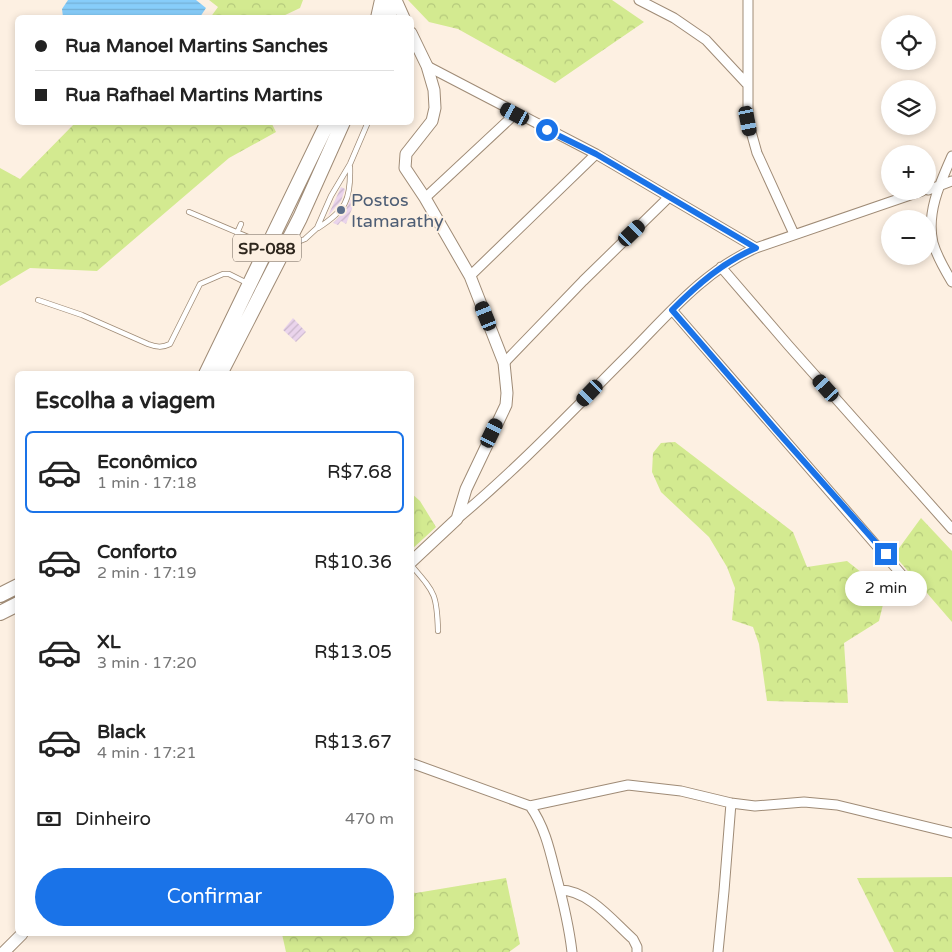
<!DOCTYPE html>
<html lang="pt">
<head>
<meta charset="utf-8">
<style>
	:root { --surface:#fff; --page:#f2f2f2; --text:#222; --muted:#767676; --line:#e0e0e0; --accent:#1a73e8 }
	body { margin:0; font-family:"Varela Round",sans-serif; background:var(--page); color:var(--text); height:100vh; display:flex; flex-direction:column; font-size:19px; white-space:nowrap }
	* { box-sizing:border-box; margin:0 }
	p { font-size:16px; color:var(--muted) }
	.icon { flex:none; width:28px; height:28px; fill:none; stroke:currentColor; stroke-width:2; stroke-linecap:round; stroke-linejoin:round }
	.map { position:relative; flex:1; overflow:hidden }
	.details { position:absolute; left:15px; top:371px; width:399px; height:565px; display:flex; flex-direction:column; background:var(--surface); border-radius:8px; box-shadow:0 2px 8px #0003 }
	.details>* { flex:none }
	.banner { position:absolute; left:15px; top:15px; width:399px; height:110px; border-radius:8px; box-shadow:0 2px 8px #0003; display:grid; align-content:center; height:110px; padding:0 20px; background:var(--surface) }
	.buttons { position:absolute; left:881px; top:15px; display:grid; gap:10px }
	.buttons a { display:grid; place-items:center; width:55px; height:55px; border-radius:50%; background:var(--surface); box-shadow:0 2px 8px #0003; font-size:25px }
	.end { position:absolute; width:22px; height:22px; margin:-11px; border:6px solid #1a73e8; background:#fff; box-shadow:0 0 0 2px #fff }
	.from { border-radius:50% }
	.bubble { position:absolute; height:35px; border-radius:18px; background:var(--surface); box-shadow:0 2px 8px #0003; font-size:16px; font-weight:600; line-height:35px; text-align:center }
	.car { position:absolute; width:15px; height:30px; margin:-15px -8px; border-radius:6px; box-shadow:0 0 4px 1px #0007; background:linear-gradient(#222 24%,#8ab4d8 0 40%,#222 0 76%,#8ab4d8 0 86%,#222 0) }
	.banner b { display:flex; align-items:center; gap:18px; height:48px; font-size:19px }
	.banner b+b { border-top:1px solid var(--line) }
	.banner i { width:12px; height:12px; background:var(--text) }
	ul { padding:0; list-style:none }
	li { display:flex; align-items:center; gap:15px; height:82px; margin:0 10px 8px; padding:0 10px; border:2px solid transparent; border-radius:8px }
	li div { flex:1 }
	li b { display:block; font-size:19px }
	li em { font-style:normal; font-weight:600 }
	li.selected { border-color:var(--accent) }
	li>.icon { width:45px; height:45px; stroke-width:1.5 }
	h2 { padding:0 20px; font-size:22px; line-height:60px }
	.pay { display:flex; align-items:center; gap:12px; height:55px; padding:0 20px; font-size:19px }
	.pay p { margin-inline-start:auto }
	.button { display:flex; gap:10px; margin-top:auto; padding:10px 20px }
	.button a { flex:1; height:58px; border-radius:30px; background:var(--accent); color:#fff; font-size:20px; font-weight:600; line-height:58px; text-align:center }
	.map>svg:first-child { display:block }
	.forest { fill:url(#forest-crowns) }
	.water { fill:url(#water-rules) }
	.building { fill:url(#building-hatch) }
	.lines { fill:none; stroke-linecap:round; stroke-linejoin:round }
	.service-casing { stroke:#9f8b76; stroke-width:6 }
	.minor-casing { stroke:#9f8b76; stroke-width:11 }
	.secondary-casing { stroke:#9f8b76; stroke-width:13 }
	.trunk-casing { stroke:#9f8b76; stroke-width:16 }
	.service { stroke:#fff; stroke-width:4.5 }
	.minor { stroke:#fff; stroke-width:9 }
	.secondary { stroke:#fff; stroke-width:11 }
	.trunk { stroke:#fff; stroke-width:14 }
	.route { stroke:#1a73e8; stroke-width:6 }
	.service-dot { fill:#5c6f8a; stroke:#fdf0e2; stroke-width:2 }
	.labels { text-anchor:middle; stroke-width:4; stroke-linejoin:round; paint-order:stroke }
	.shield { fill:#fdf0e2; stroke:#6d6359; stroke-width:1 }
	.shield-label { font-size:16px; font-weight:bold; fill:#2f271e }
	.service-label { font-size:18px; fill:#4e5e75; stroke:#fdf0e2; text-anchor:start }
</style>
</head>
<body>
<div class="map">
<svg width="952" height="952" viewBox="0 0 952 952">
	<defs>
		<pattern id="forest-crowns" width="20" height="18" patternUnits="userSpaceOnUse" patternTransform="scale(1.25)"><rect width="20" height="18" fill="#d3ea90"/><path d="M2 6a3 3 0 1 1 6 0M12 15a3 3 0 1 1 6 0" fill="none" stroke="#b5c97c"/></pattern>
		<pattern id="water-rules" width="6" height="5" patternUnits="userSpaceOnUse" patternTransform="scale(1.25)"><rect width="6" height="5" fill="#87cdfa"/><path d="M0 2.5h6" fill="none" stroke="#75b0d6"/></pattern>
		<pattern id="building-hatch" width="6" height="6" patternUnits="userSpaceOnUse" patternTransform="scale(1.25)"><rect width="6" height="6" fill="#ead4ec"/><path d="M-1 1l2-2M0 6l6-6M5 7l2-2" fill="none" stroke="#c9b6ca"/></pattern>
	</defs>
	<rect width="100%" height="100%" fill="#fdf0e2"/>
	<path class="forest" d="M209,0H303L300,8L281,17L210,18L218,7Z
		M408,0H612L644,22L555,83L458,29L429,22Z
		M76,122H271L276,132L229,158L97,271L30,268L0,286V168L20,179Z
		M675,442L793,532L807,567L847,561L886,592L879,621L844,643L848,703L767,701L759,644L753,627L732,620L735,588L727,567L709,537L661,492L652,472L653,453L661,443Z
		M411,493L420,501L436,527L411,550Z
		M921,518L952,551V622L894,555Z
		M952,877V952H894L857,878Z
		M506,878L520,944L509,952H286L282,934H411V892L416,893Z"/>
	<path class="water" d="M68,0H196L206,8L200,17H63L62,9Z"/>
	<path class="building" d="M341,187L345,189L341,201L328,216Z
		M351,199L355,201L346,224L341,221L338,225L333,223L344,212Z
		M293,318L306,332L296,342L283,330Z"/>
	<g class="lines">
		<defs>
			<path id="service" d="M189,212L267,245
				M318,228C346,210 351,200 350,167
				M237,233L241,224
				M290,245L305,239L317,228L331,196L350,164L368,122
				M38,300L82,315L148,344C156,347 162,348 170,344L200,284L223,274H229L247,283
				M411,565C435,593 437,594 438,631"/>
			<path id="minor" d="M639,0L674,18L706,40L747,84
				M748,0V121L757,153L794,234
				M427,66L596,154L756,248
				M952,156C940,183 926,213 933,243C937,257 945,270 952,282
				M928,190L952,181
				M425,198L515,114
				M721,267L789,346L952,529
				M470,276L596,154
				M672,310L902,575
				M504,363L583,281L669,197
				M457,519C517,469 571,412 626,357C666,317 703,271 756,248L922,191
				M411,763L530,806L628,785L681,791L731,803L755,806L804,802L837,805L952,833
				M530,806C545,827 550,851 556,875C563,901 569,926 572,952
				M560,890C588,890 613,921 633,939L637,947V952
				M718,952L724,891L731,803"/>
			<path id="secondary" d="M396,0L404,18
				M411,33L427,66L434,90L435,108L432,121L406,154L405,168L425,198L470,276L504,363L507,393L506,405L466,489L457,519L411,562
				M4,952L22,934"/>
			<path id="trunk" d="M378,18L382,0
				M388,18L394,0
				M206,374L328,122
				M220,374L300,218L343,122
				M0,595L18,586
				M0,613L18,604"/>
		</defs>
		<use href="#service" class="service-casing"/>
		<use href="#minor" class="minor-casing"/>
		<use href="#secondary" class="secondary-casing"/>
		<use href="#trunk" class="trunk-casing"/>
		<use href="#service" class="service"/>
		<use href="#minor" class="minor"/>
		<use href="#secondary" class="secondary"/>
		<use href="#trunk" class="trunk"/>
	</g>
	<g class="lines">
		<path class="route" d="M547,130L596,154L756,248C723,262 697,285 672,310L776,430L886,554"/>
	</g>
	<circle class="service-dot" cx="341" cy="210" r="5"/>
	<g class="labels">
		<rect class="shield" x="233" y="234.5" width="68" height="27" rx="4"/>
		<g class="shield-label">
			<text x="267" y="254">SP-088</text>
		</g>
		<g class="service-label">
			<text x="351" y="206">Postos<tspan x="351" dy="21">Itamarathy</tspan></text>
		</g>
	</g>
</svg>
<div class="buttons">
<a><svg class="icon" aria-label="locate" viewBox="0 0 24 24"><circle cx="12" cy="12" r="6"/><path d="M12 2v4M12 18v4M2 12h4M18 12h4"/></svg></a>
<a><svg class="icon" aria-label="layers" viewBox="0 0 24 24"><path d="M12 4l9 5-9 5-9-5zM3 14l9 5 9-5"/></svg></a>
<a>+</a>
<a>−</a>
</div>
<i class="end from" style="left:547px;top:130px"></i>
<i class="end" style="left:886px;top:554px"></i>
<div class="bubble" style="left:845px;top:571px;width:82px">2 min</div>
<i class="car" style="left:515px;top:114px;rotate:298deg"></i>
<i class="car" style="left:748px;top:121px;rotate:169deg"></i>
<i class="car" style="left:632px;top:233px;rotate:46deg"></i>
<i class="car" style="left:486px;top:316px;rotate:338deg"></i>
<i class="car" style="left:826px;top:388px;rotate:318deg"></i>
<i class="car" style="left:590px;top:393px;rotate:224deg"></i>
<i class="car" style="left:492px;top:433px;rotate:26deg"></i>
<div class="banner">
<b><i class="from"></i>Rua Manoel Martins Sanches</b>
<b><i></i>Rua Rafhael Martins Martins</b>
</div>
<section class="details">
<h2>Escolha a viagem</h2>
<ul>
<li class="selected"><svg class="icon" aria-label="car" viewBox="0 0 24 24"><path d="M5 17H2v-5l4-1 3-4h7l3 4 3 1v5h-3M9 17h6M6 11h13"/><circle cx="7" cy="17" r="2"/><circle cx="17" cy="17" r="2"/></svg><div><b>Econômico</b><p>1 min · 17:18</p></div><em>R$7.68</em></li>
<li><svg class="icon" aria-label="car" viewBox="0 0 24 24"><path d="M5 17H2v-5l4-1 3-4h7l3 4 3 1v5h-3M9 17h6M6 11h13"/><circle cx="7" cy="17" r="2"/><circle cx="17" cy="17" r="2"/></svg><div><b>Conforto</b><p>2 min · 17:19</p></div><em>R$10.36</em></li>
<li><svg class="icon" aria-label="car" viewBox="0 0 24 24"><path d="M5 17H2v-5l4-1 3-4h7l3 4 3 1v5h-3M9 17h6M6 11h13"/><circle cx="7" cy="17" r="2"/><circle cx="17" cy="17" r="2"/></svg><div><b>XL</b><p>3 min · 17:20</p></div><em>R$13.05</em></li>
<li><svg class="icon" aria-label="car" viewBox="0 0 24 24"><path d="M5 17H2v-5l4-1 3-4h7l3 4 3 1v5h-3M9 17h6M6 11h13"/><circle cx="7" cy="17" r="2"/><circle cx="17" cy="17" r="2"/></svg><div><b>Black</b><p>4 min · 17:21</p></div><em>R$13.67</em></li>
</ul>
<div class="pay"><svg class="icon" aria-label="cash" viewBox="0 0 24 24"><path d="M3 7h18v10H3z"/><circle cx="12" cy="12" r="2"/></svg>Dinheiro<p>470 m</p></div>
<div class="button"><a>Confirmar</a></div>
</section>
</div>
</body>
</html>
